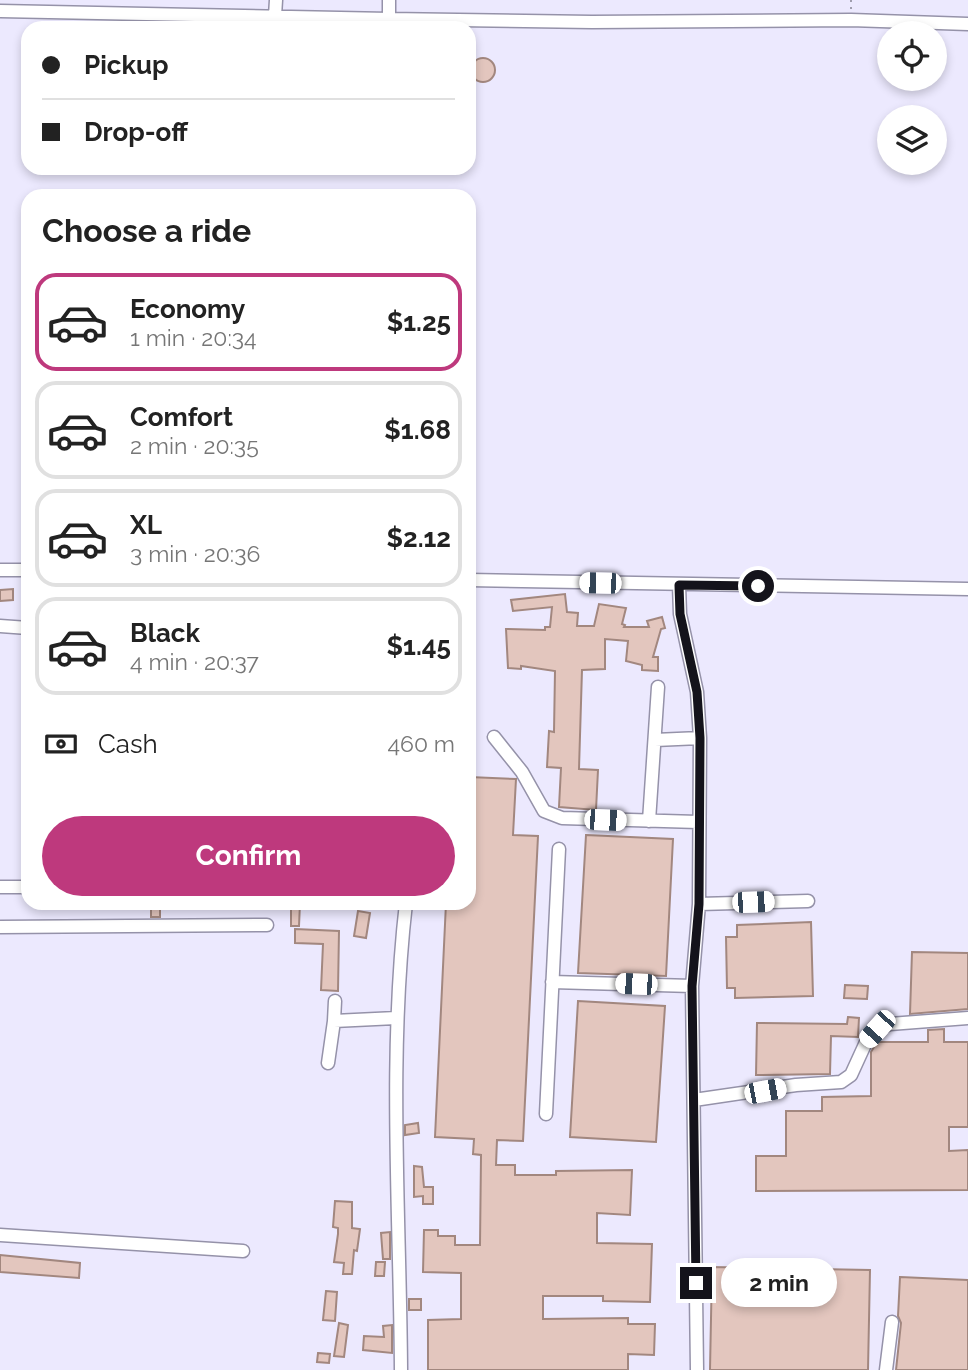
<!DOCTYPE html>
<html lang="en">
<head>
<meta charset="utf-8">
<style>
	:root { --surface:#fff; --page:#f6f6f6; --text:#222; --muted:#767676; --line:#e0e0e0; --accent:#be397d }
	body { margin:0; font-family:Raleway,sans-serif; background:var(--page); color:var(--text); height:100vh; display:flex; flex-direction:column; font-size:26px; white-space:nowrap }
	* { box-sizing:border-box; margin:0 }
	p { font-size:23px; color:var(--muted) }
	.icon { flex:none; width:38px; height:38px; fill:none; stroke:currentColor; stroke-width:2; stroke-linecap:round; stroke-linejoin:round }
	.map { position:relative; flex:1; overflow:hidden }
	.details { position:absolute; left:21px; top:189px; width:455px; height:721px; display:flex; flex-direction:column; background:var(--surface); border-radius:21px; box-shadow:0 4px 10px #0003 }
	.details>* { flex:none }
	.hud { position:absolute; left:21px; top:21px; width:455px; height:154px; border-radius:21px; box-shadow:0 4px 10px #0003; display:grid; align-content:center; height:154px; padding:0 21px; background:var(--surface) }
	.fabs { position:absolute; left:877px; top:21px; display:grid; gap:14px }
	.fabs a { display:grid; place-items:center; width:70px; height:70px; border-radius:50%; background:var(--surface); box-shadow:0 4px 10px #0003; font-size:35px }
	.end { position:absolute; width:32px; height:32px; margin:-16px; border:9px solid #14131b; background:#fff; box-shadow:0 0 0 4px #fff }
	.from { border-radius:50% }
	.bubble { position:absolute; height:49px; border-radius:24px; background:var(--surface); box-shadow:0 4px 10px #0003; font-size:23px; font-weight:700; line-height:49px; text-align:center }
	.car { position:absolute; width:21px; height:42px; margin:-21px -10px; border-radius:9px; box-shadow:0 0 5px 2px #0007; background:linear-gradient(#fff 24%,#345 0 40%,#fff 0 76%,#345 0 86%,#fff 0) }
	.hud b { display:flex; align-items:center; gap:24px; height:66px; font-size:26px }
	.hud b+b { border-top:2px solid var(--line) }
	.hud i { width:18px; height:18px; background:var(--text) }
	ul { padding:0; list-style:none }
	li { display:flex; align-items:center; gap:21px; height:98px; margin:0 14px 10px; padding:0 7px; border:4px solid var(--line); border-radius:21px }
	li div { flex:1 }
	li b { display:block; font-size:26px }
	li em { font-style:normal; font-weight:700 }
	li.active { border-color:var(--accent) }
	li>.icon { width:63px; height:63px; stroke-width:1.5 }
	h2 { padding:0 21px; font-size:32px; line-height:84px }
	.pay { display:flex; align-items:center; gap:18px; height:77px; padding:0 21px; font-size:26px }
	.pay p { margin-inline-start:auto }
	.button { display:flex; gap:14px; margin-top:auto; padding:14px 21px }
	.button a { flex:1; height:80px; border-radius:42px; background:var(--accent); color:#fff; font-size:28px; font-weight:700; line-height:80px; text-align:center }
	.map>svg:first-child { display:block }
	.building { fill:#e3c6be; stroke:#a2877f; stroke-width:2 }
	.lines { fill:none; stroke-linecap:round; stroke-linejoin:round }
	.minor-casing { stroke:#9592a9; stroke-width:15 }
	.path { stroke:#9f9dad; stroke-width:2; stroke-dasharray:2 5; stroke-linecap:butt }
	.minor { stroke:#fff; stroke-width:12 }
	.route { stroke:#14131b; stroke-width:9 }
</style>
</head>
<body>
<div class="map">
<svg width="968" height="1370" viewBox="0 0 968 1370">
	<rect width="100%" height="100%" fill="#ece9fe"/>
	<path class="building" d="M471 70a12 12 0 1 1 24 0a12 12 0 1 1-24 0Z
		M13,589V600L0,601V590Z
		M565,594L567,612L578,613L577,626H594L599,604L626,608L622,624L625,625L624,627H649L647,621L662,617L665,628L661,629L653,657H658V671L642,670V665L626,661L628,641L605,639V669L582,670L579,769L598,770L596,810L559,807L561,768L547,767L549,731L554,732L555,671L521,666V669L508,668L506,629L545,630V627H550L552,607L513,611L511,600Z
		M469,777L516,779L513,835L538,836L523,1141L497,1140L496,1165H515V1175H556V1171L632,1170L630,1215L597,1213V1243L652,1244L650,1302L603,1301V1296H543V1319L628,1318V1324H655L654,1355L628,1354V1370H428V1320L461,1319V1273L423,1272L424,1230H438V1236H455V1245H480L481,1155L473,1154L474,1139L435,1137L446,903H469Z
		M586,835L673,839L666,976L578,973Z
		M151,903H160V917H151Z
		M291,903H300L299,926H291Z
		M358,911L370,913L366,938L354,936Z
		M811,922L813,996L735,998V988H727L726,937H737V925Z
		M295,929L339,931L338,991L321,990L323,944L295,943Z
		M912,952L968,953V1009L910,1014Z
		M845,985L868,986L867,999L844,998Z
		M578,1001L665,1006L656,1142L570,1137Z
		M848,1017L859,1018L858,1037L831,1036L830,1074L756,1075L757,1023L847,1024Z
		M944,1029V1042H968V1127H949V1151L968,1150V1190L756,1191V1156H786V1111H822V1097L871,1096V1052L877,1042H928V1030Z
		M418,1123L419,1133L405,1135V1125Z
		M414,1166L422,1167L424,1187H433V1204H423V1196L414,1197Z
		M335,1201L352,1202V1228L360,1229L357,1251L354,1250L352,1274H343L344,1263L334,1262L338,1234V1228L333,1227Z
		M390,1232V1259H383L381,1233Z
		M0,1255L80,1263L79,1278L0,1272Z
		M376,1262H385L384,1276H375Z
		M712,1267L870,1270L868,1370H710Z
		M900,1277L968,1280V1370H896L901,1323L898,1316Z
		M326,1291L337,1292L335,1321L323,1320Z
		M409,1299H421V1310H409Z
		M339,1323L348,1325L344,1357L334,1356Z
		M392,1325V1353L363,1350L364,1336L384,1337L383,1326Z
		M318,1353L330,1354L329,1363L317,1362Z"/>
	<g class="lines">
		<defs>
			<path id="minor" d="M389,0V19
				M0,11L389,19L592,22L851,20L968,24
				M275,16L276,0
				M0,570H28
				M469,580L968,589
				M679,585L680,614L697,692L700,738L699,904L692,986L697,1370
				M0,626L28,628
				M494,737L522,772L544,811L562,818L698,822
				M655,740L700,738
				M649,821L658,687
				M0,887H28
				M699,904L808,901
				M0,927L267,925
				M552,982L692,986
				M334,1021L396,1018
				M328,1063L334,1021L335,1001
				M694,1100L796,1085L841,1082L851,1075L867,1040L877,1029L890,1024L968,1018
				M546,1114L559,849
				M0,1235L243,1251
				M401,1370C400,1214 388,1058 406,903
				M886,1370L892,1322"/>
		</defs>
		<use href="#minor" class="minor-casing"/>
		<path class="path" d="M851,0V9"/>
		<use href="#minor" class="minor"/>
	</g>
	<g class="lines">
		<path class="route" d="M696,1283L692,986L699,904L700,738L697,692L680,614L679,585L758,586"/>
	</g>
</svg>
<div class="fabs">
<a><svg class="icon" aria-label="locate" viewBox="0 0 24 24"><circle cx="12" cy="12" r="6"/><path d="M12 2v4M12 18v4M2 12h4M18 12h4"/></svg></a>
<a><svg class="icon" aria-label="layers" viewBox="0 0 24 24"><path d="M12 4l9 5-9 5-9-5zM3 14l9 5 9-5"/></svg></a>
</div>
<i class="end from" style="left:758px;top:586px"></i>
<i class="end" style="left:696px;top:1283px"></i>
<div class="bubble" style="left:721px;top:1258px;width:116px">2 min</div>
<i class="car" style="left:600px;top:583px;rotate:271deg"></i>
<i class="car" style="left:605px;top:820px;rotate:92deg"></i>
<i class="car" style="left:753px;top:902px;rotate:88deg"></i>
<i class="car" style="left:636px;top:984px;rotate:272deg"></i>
<i class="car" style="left:877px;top:1029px;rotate:222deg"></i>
<i class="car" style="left:765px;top:1091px;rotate:79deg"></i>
<div class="hud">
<b><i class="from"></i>Pickup</b>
<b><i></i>Drop-off</b>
</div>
<section class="details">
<h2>Choose a ride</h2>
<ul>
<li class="active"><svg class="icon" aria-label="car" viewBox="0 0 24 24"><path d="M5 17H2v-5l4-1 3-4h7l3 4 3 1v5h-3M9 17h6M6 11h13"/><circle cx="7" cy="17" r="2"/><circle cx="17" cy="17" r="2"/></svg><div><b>Economy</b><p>1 min · 20:34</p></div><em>$1.25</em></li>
<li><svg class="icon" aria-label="car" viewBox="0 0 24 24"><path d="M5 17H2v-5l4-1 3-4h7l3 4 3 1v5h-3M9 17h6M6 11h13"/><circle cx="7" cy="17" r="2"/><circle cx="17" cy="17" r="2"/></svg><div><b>Comfort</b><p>2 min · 20:35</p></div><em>$1.68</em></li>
<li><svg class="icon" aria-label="car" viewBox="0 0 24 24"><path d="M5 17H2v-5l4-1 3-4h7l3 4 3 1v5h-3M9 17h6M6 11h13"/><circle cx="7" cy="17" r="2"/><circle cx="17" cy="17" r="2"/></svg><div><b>XL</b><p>3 min · 20:36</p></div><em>$2.12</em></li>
<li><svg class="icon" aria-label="car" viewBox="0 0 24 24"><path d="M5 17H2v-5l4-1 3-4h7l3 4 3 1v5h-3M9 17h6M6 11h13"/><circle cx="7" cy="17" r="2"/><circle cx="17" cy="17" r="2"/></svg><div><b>Black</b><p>4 min · 20:37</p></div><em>$1.45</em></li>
</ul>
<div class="pay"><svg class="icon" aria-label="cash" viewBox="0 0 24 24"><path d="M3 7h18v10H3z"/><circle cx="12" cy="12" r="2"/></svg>Cash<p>460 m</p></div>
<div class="button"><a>Confirm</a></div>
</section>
</div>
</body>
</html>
